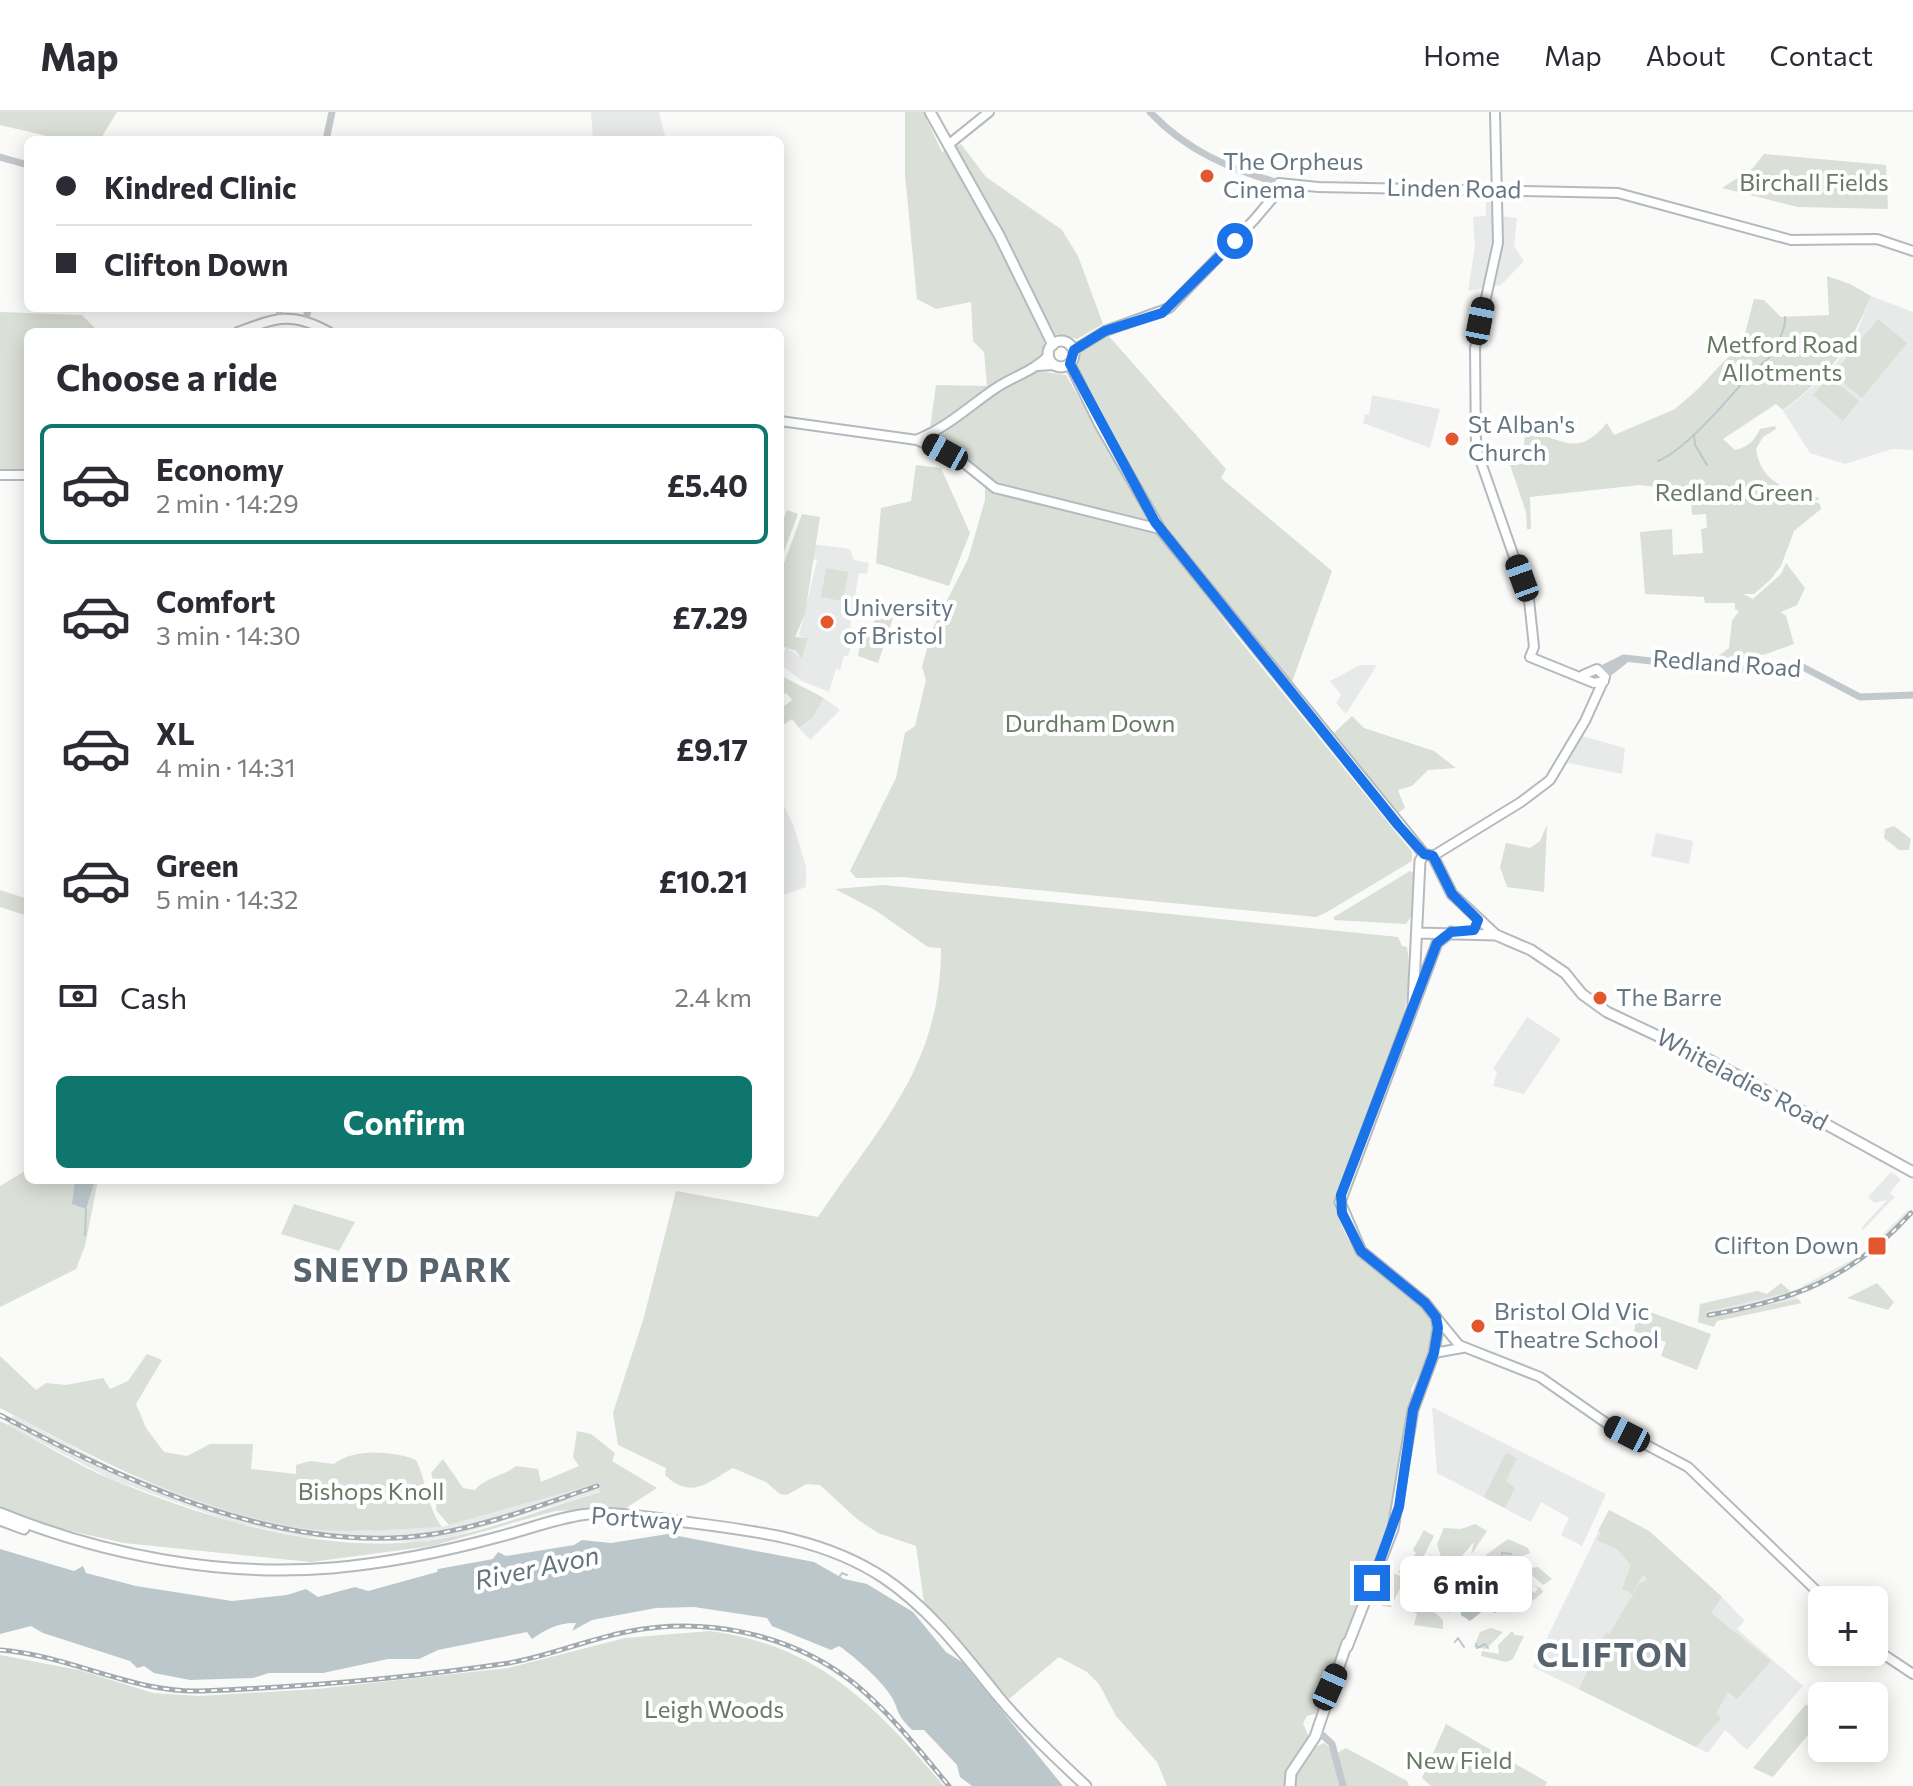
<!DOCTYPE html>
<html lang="en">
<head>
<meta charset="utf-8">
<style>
	:root { --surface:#fff; --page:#f7f7f7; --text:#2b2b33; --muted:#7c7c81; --line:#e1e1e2; --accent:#0f766e }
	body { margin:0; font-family:Commissioner,sans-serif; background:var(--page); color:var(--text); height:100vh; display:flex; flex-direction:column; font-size:30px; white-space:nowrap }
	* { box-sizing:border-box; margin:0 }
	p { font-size:26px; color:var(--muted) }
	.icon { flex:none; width:44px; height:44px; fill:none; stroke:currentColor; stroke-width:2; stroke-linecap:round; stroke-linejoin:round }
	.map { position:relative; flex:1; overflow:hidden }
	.details { position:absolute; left:24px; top:216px; width:760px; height:856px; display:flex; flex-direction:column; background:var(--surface); border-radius:12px; box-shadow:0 4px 20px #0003 }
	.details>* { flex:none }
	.guide { position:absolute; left:24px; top:24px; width:760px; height:176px; border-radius:12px; box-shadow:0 4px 20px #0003; display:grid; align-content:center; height:176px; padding:0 32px; background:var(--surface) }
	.tools { position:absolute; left:1808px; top:1474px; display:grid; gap:16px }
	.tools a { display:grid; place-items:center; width:80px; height:80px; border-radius:12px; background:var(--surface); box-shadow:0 4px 20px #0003; font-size:40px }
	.end { position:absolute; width:36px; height:36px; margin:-18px; border:10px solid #1a73e8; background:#fff; box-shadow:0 0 0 4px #fff }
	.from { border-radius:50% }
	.bubble { position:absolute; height:56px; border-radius:12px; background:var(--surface); box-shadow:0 4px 20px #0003; font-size:26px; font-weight:700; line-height:56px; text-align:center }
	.car { position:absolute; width:24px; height:48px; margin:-24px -12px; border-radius:10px; box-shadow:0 0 6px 2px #0007; background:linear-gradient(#222 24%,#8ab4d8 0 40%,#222 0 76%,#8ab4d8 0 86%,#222 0) }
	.guide b { display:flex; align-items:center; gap:28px; height:76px; font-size:30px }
	.guide b+b { border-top:2px solid var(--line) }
	.guide i { width:20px; height:20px; background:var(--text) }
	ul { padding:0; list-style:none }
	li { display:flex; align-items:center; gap:24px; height:120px; margin:0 16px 12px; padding:0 16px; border:4px solid transparent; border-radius:12px }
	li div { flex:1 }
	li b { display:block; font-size:30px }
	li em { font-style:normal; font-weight:700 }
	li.current { border-color:var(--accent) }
	li>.icon { width:72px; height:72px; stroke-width:1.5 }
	h2 { padding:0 32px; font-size:36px; line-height:96px }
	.pay { display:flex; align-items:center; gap:20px; height:88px; padding:0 32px; font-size:30px }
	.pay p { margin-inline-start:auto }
	.action { display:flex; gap:16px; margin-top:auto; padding:16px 32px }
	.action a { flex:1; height:92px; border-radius:12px; background:var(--accent); color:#fff; font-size:32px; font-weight:700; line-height:92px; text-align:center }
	header { display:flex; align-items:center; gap:48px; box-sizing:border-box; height:112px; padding:0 40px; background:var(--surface); border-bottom:2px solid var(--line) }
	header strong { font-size:38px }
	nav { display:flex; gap:44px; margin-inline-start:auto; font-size:28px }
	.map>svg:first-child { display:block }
	.built { fill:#e8e9e9 }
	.green { fill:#dadfd7 }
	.water { fill:#bbc7cb }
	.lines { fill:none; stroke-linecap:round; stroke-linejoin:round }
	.stream { stroke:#bbc7cb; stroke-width:2 }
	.secondary-casing { stroke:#b3babf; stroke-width:12 }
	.primary-casing { stroke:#b5babe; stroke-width:13 }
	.trunk-casing { stroke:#b4b9bd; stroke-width:13 }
	.tertiary { stroke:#c3c8cc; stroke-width:7 }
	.secondary { stroke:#fff; stroke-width:8 }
	.primary { stroke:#fff; stroke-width:9 }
	.trunk { stroke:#fff; stroke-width:9 }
	.rail-casing { stroke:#a2aab0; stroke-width:5 }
	.rail { stroke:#fff; stroke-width:2; stroke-dasharray:6; stroke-linecap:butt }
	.route { stroke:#1a73e8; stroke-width:10 }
	.poi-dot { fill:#e4572e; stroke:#fff; stroke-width:3 }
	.labels { text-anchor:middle; stroke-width:8; stroke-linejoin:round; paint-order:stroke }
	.poi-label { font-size:24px; fill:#657683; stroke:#fff; text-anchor:start }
	.park-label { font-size:24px; fill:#687a64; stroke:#fff }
	.street-label { font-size:24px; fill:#657683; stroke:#fff }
	.water-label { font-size:26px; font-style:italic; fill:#60757c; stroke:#fff }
	.district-label { font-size:32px; font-weight:bold; letter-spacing:2px; fill:#57646e; stroke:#fff }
</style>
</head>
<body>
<header>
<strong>Map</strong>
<nav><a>Home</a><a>Map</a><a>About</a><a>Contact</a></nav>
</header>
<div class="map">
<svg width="1913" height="1674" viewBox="0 0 1913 1674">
	<rect width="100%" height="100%" fill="#fafaf8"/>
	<path class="built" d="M591,0H659L666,28H593Z
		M1486,90H1500V104L1517,106L1514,134L1524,149L1501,173L1468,179L1475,133L1473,105L1486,104Z
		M1871,184L1913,200V338L1892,337L1845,352L1810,341L1783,299L1830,261L1858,217Z
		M1372,283L1440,297L1430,336L1363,311L1365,302L1369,303Z
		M812,432L850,437L854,448L869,451L867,462L859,461L850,515L857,517L848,544H844L840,558L836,557L829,580L802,569L780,552L786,535L802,546L808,527L799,524L817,448L810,446Z
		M1360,553H1377L1346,602L1336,591L1341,583L1330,569Z
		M824,586L840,598L810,628L799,616L813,605Z
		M1582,624L1625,636L1622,662L1568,651Z
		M780,686L793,712L806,754V775L780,784Z
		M1656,721L1693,729L1689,752L1651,744Z
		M1527,905L1561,927L1524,982L1493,974L1497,960L1493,957Z
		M1891,1060L1901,1067L1890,1081L1895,1085L1863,1118L1861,1116L1887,1088L1874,1091L1868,1085Z
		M1908,1098L1912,1102L1902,1112L1864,1147L1808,1180L1802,1174L1861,1143Z
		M1791,1180L1798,1187L1707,1205V1200Z
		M1432,1295L1606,1382L1582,1434L1561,1423L1569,1406L1541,1390L1531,1410L1437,1361Z
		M13,1303L116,1358L200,1390L296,1415L356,1419L442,1415L599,1370L601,1379L454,1424L415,1430L304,1425L232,1410L111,1367L8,1313Z
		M1609,1398L1649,1419L1722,1485L1745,1509L1737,1517L1803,1574L1747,1638L1725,1618L1708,1641L1533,1555Z"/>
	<path class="green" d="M0,0H117L100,28H64L0,13Z
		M905,0H923L942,40L961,32L986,65L1062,118L1078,144L1103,212L1077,227L1057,222L1045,227L1041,245L1034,250L1037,259L1066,263L1146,403L1237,525L1412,740V749L1327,800L1316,805L903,765L856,766L850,759L896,666L905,621L915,614L926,568L922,555L932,518L968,447L985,388V360L939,325L987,287V277L942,313L930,317L936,273L987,274L984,240L973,229L971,190L936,197L917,187L905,63Z
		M1764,42L1886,53L1888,97L1798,95L1722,76L1753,56Z
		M1827,164L1850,172L1871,184C1848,240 1830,262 1783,298L1776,292L1723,327L1735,338C1748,335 1754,329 1760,317L1775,314L1776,317L1763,325L1756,337C1761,373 1790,378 1820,386L1815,390L1820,392L1821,397L1794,419L1781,454L1770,468L1754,482H1743L1753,487L1781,462L1786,451L1805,476L1797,493L1781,500L1786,504L1794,532L1766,542L1712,552L1705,550L1706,543L1718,544L1729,536L1732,509L1739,499L1735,497V491H1705L1704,485L1645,482L1640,420L1672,417L1673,443L1703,441L1701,417L1707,416L1706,402L1692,403L1691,387L1669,390L1664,376L1640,373L1530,385L1531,417H1527L1526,400L1510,353L1523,352L1525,318C1566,328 1577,346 1607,311L1614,323L1675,297L1698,277L1743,229L1754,187L1764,188L1781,205L1829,203Z
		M0,200L82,203L99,220H28V358L0,360Z
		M1878,207L1907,231L1862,286L1833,262Z
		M1107,222L1226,357L1221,366L1332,459L1292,570L1160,409L1072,255L1077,235Z
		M1829,264L1859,289L1843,309L1813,283Z
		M916,353L941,356L970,421L949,474L876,451L881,396L911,389Z
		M787,398L798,402L780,450V416Z
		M802,402L820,405L805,502L795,525L808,526L802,547L796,539L785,535L780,540V462Z
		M826,456L848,460L843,489L821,485Z
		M881,492L895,500L878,551L858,544L862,520L873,513Z
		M780,563L824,586L813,605L799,616L792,607L780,615V597L792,588L786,581L780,585Z
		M1352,604L1364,616L1434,639L1456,656L1428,658L1412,674L1398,678L1405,696L1397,702L1332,623Z
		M1547,713L1544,780L1507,775L1500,755L1506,731L1530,736L1540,729Z
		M1894,714L1911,727L1909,738H1899L1884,726L1885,717Z
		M1410,759L1415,761L1411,805L1406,812L1334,808V805Z
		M883,773L1398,825L1402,834L1407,835C1419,913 1365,1012 1337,1083C1336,1164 1432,1171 1432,1220C1433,1243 1420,1259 1411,1278L1413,1286L1394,1403L1320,1593L1315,1602L1307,1604L1303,1611L1313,1636L1324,1631L1337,1641L1346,1636L1407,1669L1409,1674H1167L1157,1650L1116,1604L1099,1572L1087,1560L1059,1545L1009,1587L924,1490L916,1434L878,1421L857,1407L820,1373L806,1372L787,1383L780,1382L766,1370L733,1356C709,1369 692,1389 665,1363L666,1356L618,1333L613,1301L644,1205L676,1079L818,1105C880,1013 941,954 941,836L928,835L875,798L835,777Z
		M0,778L28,787V804L0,795Z
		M28,1057V1068H98L85,1134L76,1157L0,1195V1074Z
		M294,1092L355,1110L339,1139L281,1122Z
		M1781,1171L1791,1180L1707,1200V1205L1798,1187L1802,1191L1717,1209L1714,1215L1698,1210L1700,1192L1757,1179L1767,1182Z
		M1877,1171L1894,1190L1888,1198L1847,1186Z
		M1639,1196L1711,1222L1697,1258L1661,1244L1666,1230L1634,1219Z
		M147,1242L162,1248L136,1292L146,1316L164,1340L187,1344L210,1332H253L251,1357L296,1362V1353L310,1349L334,1352C353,1336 393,1339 416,1348C427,1371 427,1395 442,1415C393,1417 342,1423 295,1415C185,1395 97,1347 0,1296V1244L36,1278L46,1271L66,1273L103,1266L110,1277L128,1269Z
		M0,1309C38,1328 74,1352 113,1368C218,1411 341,1448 455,1424C505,1413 552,1394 600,1380L598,1371L449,1413L436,1398L437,1382L431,1361L443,1347L463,1376L475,1378C484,1366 504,1364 516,1354L538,1357L541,1370L579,1354L573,1345L577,1319L591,1322L615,1341L612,1349L657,1376L626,1396L555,1399L432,1434L311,1450L124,1431L35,1411L0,1397Z
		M1506,1341L1517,1346L1506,1369L1515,1376L1505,1396L1484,1385Z
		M1609,1398L1649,1419L1722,1485L1711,1501L1771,1549L1737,1587L1728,1580L1716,1601L1721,1606L1696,1635L1579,1577L1606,1521L1609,1522L1640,1471L1647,1468L1643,1462L1633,1482L1622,1477L1631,1453L1618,1438L1597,1428L1601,1421L1598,1419Z
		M1475,1412L1487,1419L1471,1443L1474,1430L1455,1452L1430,1446V1443L1442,1448L1437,1432L1444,1416L1461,1417Z
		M1424,1418L1434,1424L1419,1453L1414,1451L1407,1464L1398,1460L1416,1441L1413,1438Z
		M1508,1427L1528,1436L1530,1441L1505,1451L1488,1449L1486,1443Z
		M1538,1455L1552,1467L1543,1473L1531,1462L1526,1475L1535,1481L1538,1476L1531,1472L1541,1476L1543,1480L1529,1492L1528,1486L1524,1487L1530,1478H1524L1521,1488L1517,1476L1520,1470L1513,1474L1514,1487L1506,1492L1501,1486L1508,1474L1504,1460Z
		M1388,1459L1405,1466L1391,1495L1381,1494L1385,1490L1380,1484Z
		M1421,1460L1425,1462V1481L1432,1492L1430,1496L1443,1508V1517L1414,1513L1417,1502L1403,1494Z
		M1438,1462L1437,1482L1445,1483L1449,1477L1461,1485L1458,1494L1449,1501L1433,1496L1435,1491L1428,1480L1429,1467Z
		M1491,1516L1503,1520L1486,1537L1474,1535L1480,1520Z
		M710,1519C819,1533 876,1595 944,1674H0V1543L79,1558L153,1581L199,1584L317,1577L508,1556L625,1526Z
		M1512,1519L1515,1523L1524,1524L1513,1547L1506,1550L1481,1544L1482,1539L1499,1542L1498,1533Z
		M1806,1592L1822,1606L1773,1665L1753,1656Z
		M1446,1612L1547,1670L1545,1674H1431L1422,1666Z"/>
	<path class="water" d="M75,1068H95L86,1097L72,1092Z
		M668,1422L814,1450L844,1467L867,1472L913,1500L946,1540L962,1550L1063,1674H972L960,1665L957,1653L924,1618H912C903,1609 899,1604 896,1594C891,1576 854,1544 839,1534L831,1538L772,1514L767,1506L694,1495L656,1496L592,1508L572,1519L576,1511C560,1510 544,1518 532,1527L527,1520L438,1538L419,1547H388L323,1561H269L253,1566L190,1568L154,1561L144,1554L137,1556L130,1549L43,1521L31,1514L0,1522V1437L74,1459L83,1454L86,1461L136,1474L232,1489L287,1483L306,1477L318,1485L355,1475L368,1479L437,1460L438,1457L493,1447L498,1440L506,1444L574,1433L582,1428L611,1431Z
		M1496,1461H1501L1504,1472L1498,1485L1502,1491L1495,1498L1496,1501L1484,1498L1470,1509L1461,1503C1458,1475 1488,1475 1496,1461Z"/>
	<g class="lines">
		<path class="stream" d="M1694,322L1695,333L1707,353
			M1658,349C1687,337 1729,286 1752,260C1757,254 1766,251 1770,244C1776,234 1787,215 1785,205
			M85,1123L86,1097
			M1501,1449L1502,1441L1511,1442
			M840,1464L842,1461L847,1463
			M1455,1530L1458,1526L1464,1535
			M1476,1532L1477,1536L1485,1532L1488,1536"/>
		<defs>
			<path id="secondary" d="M1495,0L1498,131L1475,236L1476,336L1529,488L1534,535L1530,545L1594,571L1604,569
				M948,33L989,0
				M238,220C276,206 291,199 329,220
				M1074,238L1105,219L1169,196L1254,108L1276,82L1279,71L1318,75L1618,81L1791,128L1877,127L1913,139
				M1037,254L1054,253
				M780,309L917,328L959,347L995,376L1160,417
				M918,327C948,315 969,294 996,276C1014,264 1034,259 1049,243
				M0,363H28
				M1433,744L1521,690L1550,668L1585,609L1605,565L1597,557L1583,563
				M1436,1205L1459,1233L1540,1265L1609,1313L1688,1355L1826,1488
				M1434,1241L1462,1236
				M1874,1536L1913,1562"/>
			<path id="primary" d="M930,0L1000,125L1053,233
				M1048 242a13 13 0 1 1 26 0a13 13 0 1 1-26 0Z
				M1070,252L1099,311L1160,417L1424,742
				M1418,821L1496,823L1531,838L1565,861L1582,882L1607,900L1711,949L1913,1060
				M1413,893L1420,749L1424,742L1433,744L1452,782L1496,823
				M1347,1535L1393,1417L1413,1298L1434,1241L1438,1216L1436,1205L1425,1191L1361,1139L1340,1090L1434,839L1437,831L1451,820
				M1290,1674L1291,1661L1315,1625L1347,1531"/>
			<path id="trunk" d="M0,1401C103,1443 219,1465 332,1456C388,1451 443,1440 498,1425C526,1418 551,1408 580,1403C610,1399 640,1404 670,1408C744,1418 819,1423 884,1466C930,1497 963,1541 997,1583C1024,1616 1055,1645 1086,1674
				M0,1408L24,1417"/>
		</defs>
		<use href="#secondary" class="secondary-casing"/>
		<use href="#primary" class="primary-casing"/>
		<use href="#trunk" class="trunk-casing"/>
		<path class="tertiary" d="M1150,0C1186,38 1229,57 1279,71
			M326,28L332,0
			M0,45L28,53
			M278,196L281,205
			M305,208L309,196
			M1600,558L1624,546L1734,558L1799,553L1860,585L1913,583
			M1605,564L1624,549
			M1317,1618L1332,1632L1343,1674"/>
		<use href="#secondary" class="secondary"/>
		<use href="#primary" class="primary"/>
		<use href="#trunk" class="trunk"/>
		<defs>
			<path id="rail" d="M1709,1203C1794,1188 1851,1167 1911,1101
				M0,1303C127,1371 286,1445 434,1422C490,1413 543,1392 597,1374
				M0,1538C69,1543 132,1581 201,1579C303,1575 408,1566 509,1551C549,1544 586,1528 626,1520C705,1504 791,1521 855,1572C890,1601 920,1639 949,1674"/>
		</defs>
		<use href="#rail" class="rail-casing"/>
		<use href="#rail" class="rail"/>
	</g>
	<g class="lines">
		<path class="route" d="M1235,129L1162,201L1105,219L1074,238L1070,252L1155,410L1398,713L1424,742L1433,744L1452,782L1478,808L1474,818L1451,820L1437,831L1341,1083L1342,1101L1361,1139L1425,1191L1436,1205L1438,1216L1434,1241L1413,1298L1399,1395L1372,1471"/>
	</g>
	<g class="poi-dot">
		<circle cx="1207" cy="64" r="8"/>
		<circle cx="1452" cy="327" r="8"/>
		<circle cx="827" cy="510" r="8"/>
		<circle cx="1600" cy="886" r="8"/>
		<rect x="1867" y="1124" width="20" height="20" rx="4"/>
		<circle cx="1478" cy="1214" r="8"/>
	</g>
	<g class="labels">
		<g class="poi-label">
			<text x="1223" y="58">The Orpheus<tspan x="1223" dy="28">Cinema</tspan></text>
			<text x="1468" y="321">St Alban's<tspan x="1468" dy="28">Church</tspan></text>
			<text x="843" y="504">University<tspan x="843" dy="28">of Bristol</tspan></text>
			<text x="1616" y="894">The Barre</text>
			<text x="1859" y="1142" text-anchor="end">Clifton Down</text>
			<text x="1494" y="1208">Bristol Old Vic<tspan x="1494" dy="28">Theatre School</tspan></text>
		</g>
		<g class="park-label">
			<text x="1814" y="79">Birchall Fields</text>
			<text x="1782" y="241">Metford Road<tspan x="1782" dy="28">Allotments</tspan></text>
			<text x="1734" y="389">Redland Green</text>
			<text x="1090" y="620">Durdham Down</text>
			<text x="371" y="1388">Bishops Knoll</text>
			<text x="714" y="1606">Leigh Woods</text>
			<text x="1459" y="1657">New Field</text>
		</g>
		<g class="street-label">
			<text transform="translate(1454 77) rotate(1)" y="8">Linden Road</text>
			<text transform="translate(1727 552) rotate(4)" y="8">Redland Road</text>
			<text transform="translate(1742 968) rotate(28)" y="8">Whiteladies Road</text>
			<text transform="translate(637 1407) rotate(4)" y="8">Portway</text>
		</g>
		<g class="water-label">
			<text transform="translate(537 1456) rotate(-12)" y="9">River Avon</text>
		</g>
		<g class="district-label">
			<text x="403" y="1170">SNEYD PARK</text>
			<text x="1613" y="1555">CLIFTON</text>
		</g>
	</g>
</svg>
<div class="tools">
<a>+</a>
<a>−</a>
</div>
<i class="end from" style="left:1235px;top:129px"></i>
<i class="end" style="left:1372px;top:1471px"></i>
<div class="bubble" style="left:1400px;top:1444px;width:132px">6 min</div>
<i class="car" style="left:1480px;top:209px;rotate:11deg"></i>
<i class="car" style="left:945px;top:340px;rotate:299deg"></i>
<i class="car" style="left:1522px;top:466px;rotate:340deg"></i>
<i class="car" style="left:1627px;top:1322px;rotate:297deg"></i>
<i class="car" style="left:1330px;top:1575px;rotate:24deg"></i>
<div class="guide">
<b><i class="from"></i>Kindred Clinic</b>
<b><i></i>Clifton Down</b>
</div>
<section class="details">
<h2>Choose a ride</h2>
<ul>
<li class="current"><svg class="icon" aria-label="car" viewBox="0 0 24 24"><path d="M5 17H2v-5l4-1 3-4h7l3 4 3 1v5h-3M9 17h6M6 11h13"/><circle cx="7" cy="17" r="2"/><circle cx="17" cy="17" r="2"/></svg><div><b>Economy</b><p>2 min · 14:29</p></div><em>£5.40</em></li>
<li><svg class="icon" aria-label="car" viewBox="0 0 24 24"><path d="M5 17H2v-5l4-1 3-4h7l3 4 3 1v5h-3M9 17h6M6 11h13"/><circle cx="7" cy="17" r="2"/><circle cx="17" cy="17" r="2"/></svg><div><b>Comfort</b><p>3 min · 14:30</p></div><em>£7.29</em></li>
<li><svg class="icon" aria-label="car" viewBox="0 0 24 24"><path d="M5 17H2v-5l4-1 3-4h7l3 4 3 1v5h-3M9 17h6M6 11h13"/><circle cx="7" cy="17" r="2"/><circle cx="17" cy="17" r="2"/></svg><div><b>XL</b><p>4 min · 14:31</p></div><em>£9.17</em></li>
<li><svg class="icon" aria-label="car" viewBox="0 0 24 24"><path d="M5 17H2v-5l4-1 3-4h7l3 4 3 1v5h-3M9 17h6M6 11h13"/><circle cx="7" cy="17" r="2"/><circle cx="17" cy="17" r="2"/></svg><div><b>Green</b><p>5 min · 14:32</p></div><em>£10.21</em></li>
</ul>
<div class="pay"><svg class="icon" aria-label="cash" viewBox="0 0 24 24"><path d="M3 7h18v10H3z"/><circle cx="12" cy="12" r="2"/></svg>Cash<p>2.4 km</p></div>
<div class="action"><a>Confirm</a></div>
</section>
</div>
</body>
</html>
